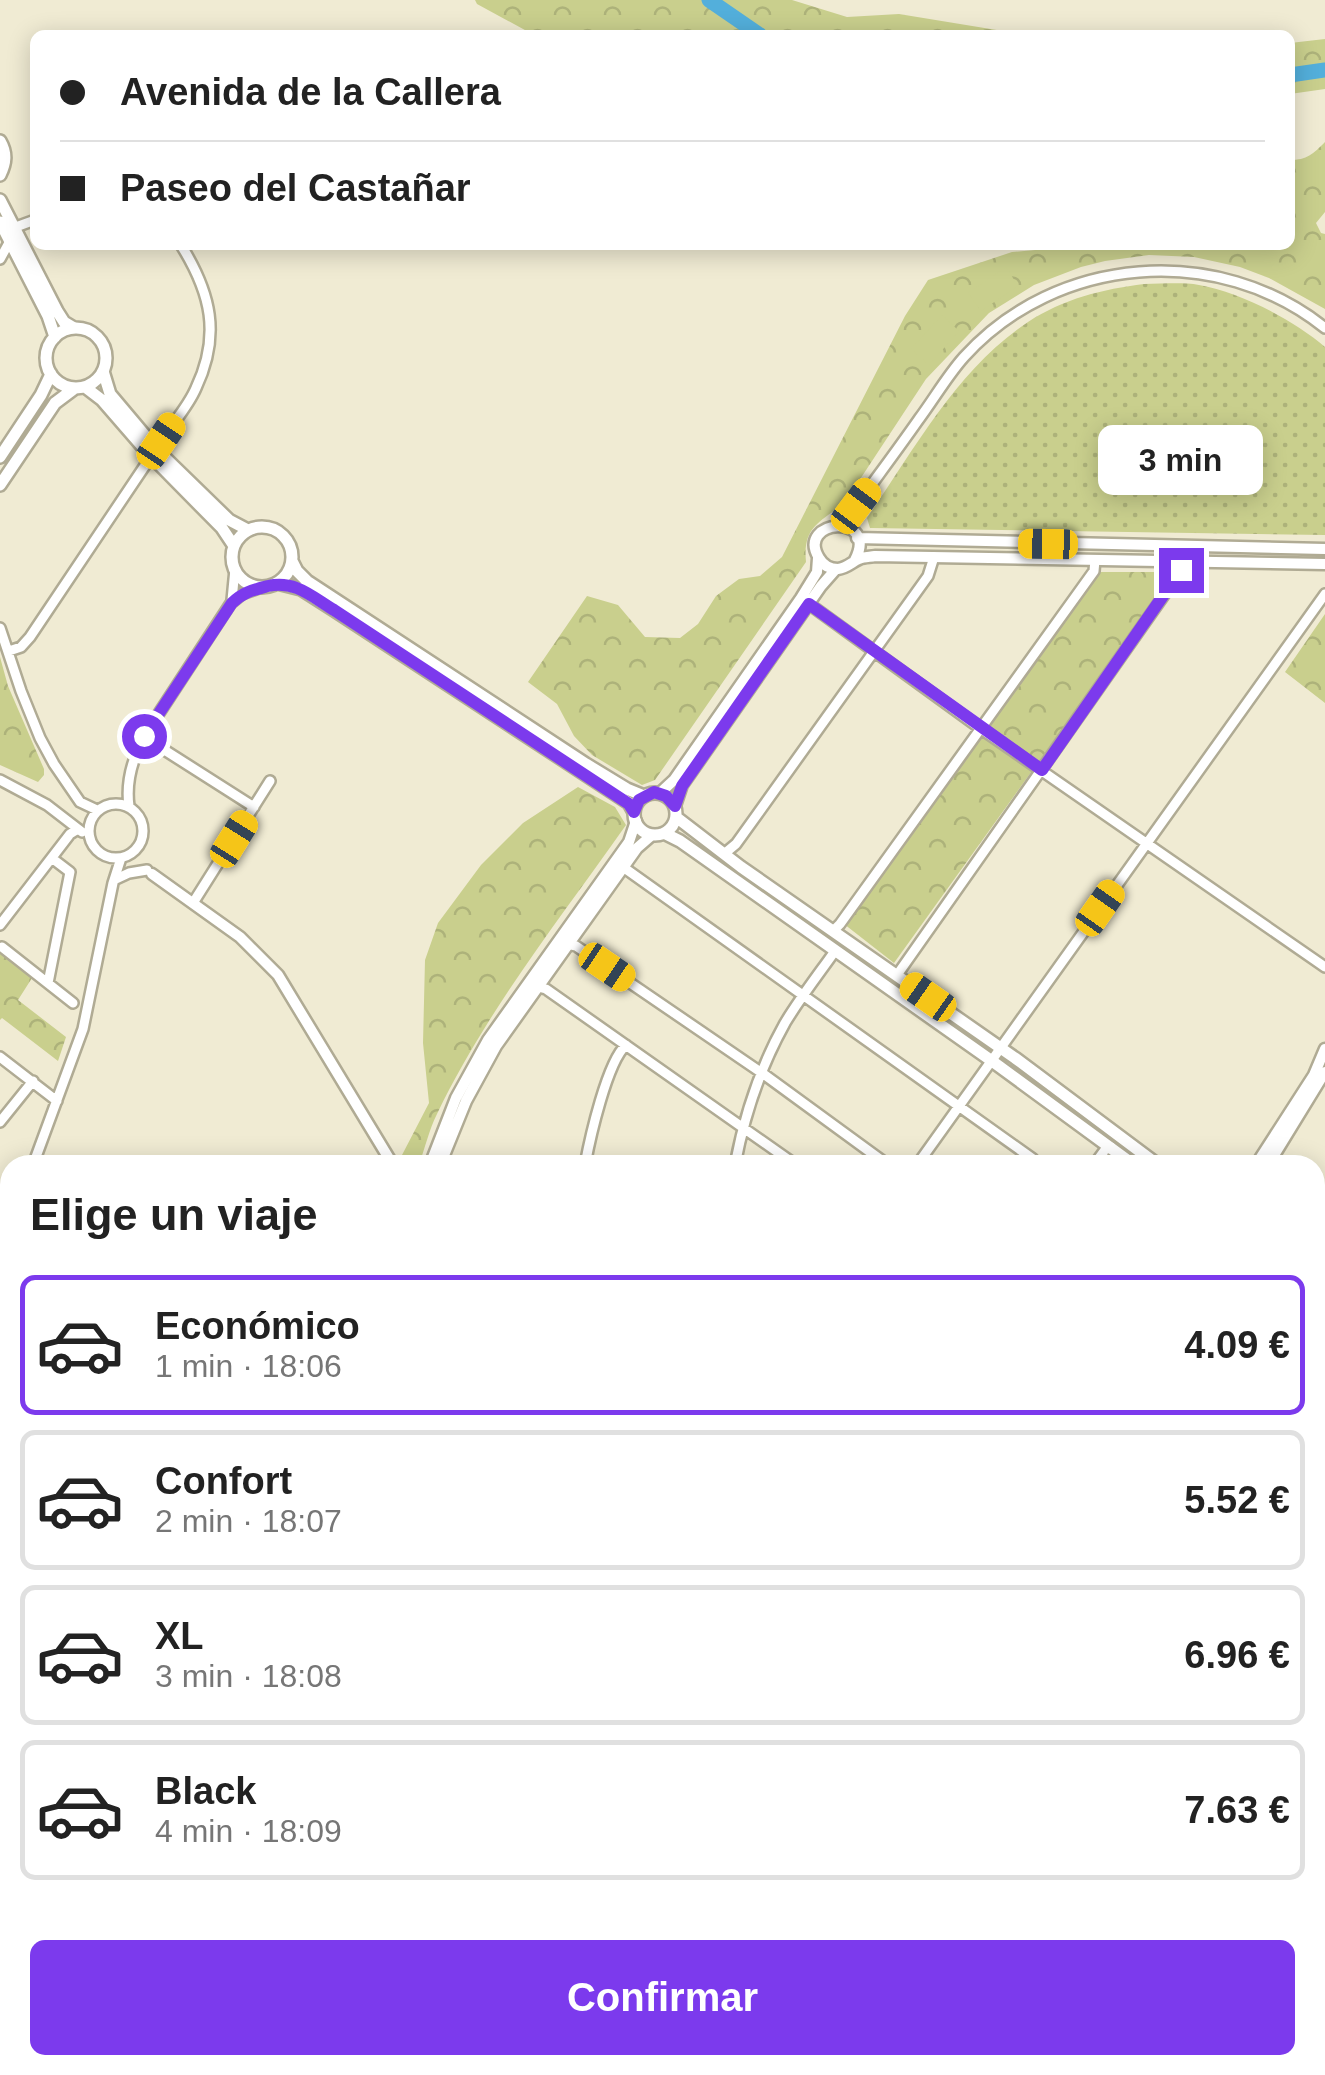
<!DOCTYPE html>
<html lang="es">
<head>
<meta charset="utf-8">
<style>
	:root { --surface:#fff; --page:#f6f6f6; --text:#222; --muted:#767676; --line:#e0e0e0; --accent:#7c3aed }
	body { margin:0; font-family:Helvetica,sans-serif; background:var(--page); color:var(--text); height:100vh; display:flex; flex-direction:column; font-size:38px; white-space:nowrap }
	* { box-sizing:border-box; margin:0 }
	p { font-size:32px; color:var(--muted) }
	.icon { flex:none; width:55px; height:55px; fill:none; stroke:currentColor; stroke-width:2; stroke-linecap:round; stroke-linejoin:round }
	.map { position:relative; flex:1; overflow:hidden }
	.side { position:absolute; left:0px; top:1155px; width:1325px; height:920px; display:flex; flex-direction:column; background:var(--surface); border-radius:30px 30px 0 0; box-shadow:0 5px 25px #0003 }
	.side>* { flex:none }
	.hud { position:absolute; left:30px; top:30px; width:1265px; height:220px; border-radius:15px; box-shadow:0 5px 25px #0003; display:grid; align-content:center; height:220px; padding:0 30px; background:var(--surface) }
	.end { position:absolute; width:45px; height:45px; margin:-22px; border:12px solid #7c3aed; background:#fff; box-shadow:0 0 0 5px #fff }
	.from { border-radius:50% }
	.bubble { position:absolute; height:70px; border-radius:15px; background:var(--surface); box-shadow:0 5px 25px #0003; font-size:32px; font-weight:700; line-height:70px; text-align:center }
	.car { position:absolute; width:30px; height:60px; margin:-30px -15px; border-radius:12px; box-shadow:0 0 8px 2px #0007; background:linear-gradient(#f5c518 24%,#345 0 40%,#f5c518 0 76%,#345 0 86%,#f5c518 0) }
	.hud b { display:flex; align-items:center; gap:35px; height:95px; font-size:38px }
	.hud b+b { border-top:2px solid var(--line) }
	.hud i { width:25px; height:25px; background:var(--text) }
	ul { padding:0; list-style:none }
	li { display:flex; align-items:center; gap:30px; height:140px; margin:0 20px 15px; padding:0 10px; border:5px solid var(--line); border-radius:15px }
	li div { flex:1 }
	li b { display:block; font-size:38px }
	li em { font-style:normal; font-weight:700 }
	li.selected { border-color:var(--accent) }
	li>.icon { width:90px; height:90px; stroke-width:1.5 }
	h2 { padding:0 30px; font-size:45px; line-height:120px }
	.button { display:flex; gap:20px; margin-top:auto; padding:20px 30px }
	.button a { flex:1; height:115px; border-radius:15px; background:var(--accent); color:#fff; font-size:40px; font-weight:700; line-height:115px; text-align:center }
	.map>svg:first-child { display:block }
	.education { fill:#eedae9 }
	.grass { fill:url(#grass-dots) }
	.forest { fill:url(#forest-crowns) }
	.pitch { fill:#c9cf8d }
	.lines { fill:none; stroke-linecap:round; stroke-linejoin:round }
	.river { stroke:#53afdb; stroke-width:15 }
	.pedestrian-casing { stroke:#b0ab94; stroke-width:11 }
	.minor-casing { stroke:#b0ab94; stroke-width:14 }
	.tertiary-casing { stroke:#b0ab94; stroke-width:15 }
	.secondary-casing { stroke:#b0ab94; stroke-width:16 }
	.motorway-casing { stroke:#b0ab94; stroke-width:20 }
	.pedestrian { stroke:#fff; stroke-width:6 }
	.minor { stroke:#fff; stroke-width:9 }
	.tertiary { stroke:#fff; stroke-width:10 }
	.secondary { stroke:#fff; stroke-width:11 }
	.motorway { stroke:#fff; stroke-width:15 }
	.motorway-bridge-casing { stroke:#b0ab94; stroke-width:20; stroke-linecap:butt }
	.motorway-bridge { stroke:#fff; stroke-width:15 }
	.route { stroke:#7c3aed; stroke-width:12 }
</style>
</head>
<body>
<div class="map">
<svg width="1325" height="2075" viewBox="0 0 1325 2075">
	<defs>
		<pattern id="grass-dots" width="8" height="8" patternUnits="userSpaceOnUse" patternTransform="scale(2.5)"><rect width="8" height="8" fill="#c9cf8d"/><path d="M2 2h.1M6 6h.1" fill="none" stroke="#adb27a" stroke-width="1.8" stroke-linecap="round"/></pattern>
		<pattern id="forest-crowns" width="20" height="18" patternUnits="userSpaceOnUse" patternTransform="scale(2.5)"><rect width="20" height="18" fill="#c9cf8d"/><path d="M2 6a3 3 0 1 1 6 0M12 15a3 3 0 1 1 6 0" fill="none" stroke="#adb27a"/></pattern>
	</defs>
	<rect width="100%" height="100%" fill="#f0ebd3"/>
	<path class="education" d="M65,2065H121L133,2075H55Z"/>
	<path class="grass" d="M1144,284C1162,284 1182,282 1199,285C1240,292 1294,320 1325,347V535L870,528L867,518C914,450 957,369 1028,322C1063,299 1103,289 1144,284Z"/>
	<path class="forest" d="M475,0H792L847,17L899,14L1027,35H534L477,4Z
		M1325,39V89L1290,94V43Z
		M1325,142V212L1316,223L1321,233L1325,234V309L1269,278L1240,267L1194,257L1149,255L1105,261L1081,267L1034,285L989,313L926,379L849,496C827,523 802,520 806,562L655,780L642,785L592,755L574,736L557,704L528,682L587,596L618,605L645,637L680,638L698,624L716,596L739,579L760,576L782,557L905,316L928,280L1012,252L1035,250L1052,245H1290V160C1307,160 1313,154 1325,142Z
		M1099,572H1175L894,963L844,924Z
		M1325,614V703L1285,672Z
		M0,657L8,686L44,769V775L38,782L0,765Z
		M578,787L615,807L626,825C560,919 487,1010 437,1114C429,1130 425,1148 419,1165H407L402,1155L429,1103L423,1043L425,960L438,923L481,865L523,823Z
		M0,952L32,978L18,1000L66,1037L58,1061L2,1018L0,1020Z
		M10,1557V1831L0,1845V1571Z"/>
	<path class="pitch" d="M1006,267L1018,286L981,311L968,293Z
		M942,315L959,331L929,365L911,349Z
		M0,1298L10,1308V1502H0Z"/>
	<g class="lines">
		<path class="river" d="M709,0L760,35
			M1290,75L1325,70"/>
		<defs>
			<path id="pedestrian" d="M561,2065L574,2075
				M657,2065L671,2075"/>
			<path id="minor" d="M13,228L35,220
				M0,259L10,241
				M158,451L161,441C172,424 188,407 196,388C221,335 211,293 181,245
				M845,526L856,506C877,477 898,449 919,419C934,399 947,376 964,357C1056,255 1218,242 1325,328
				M232,600L235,569
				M809,604L980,728L1325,967
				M0,628L21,691L40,738L54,764L80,802L97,810
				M9,651L21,647L30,637L146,464L148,453
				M144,737L254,807
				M0,780L47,805L82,832
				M89 831a27 27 0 1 1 54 0a27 27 0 1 1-54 0Z
				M129,806C125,777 135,751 150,727L231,603L242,594L262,587
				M724,854L736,844L928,576L934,557
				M623,867L1033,1159L1034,1165
				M114,880L129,873L147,870
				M193,903L270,781
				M0,925L70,834L78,829
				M833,931L840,924L1094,571L1095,560
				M567,944L576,946L762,1073L888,1165
				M2,947L73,1003
				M897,975L1188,561
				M48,983L70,872L53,859
				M538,987L546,989L796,1165
				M0,1057L57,1101
				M0,1122L33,1081
				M33,1165L83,1029L113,883L121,858
				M585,1165C590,1138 607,1062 626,1045
				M735,1165C744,1117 761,1066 785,1023C800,998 818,975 835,951
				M917,1165L1325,594
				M1094,1165L1105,1150L1111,1147
				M0,1221L10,1214
				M0,1864L10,1851
				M294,2065L308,2075
				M474,2065L487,2075
				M284,2075L291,2065
				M444,2075L452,2065"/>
			<path id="tertiary" d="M857,538L1325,549
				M855,560C880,512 795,519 819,558C823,565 830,569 838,569C847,568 852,562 859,559C863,557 870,557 875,556L1325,564
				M660,793L674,780L801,598L817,572L818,558
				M675,806L682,785L821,586L836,569
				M152,874L240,937L278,975L393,1165
				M430,1165L456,1098L488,1040L629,842L636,821
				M440,1165L466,1101L496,1046L637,848L652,835
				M1256,1165L1314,1075L1325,1049
				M1268,1165L1325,1072
				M0,1235L10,1246
				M0,1280L10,1270
				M0,1287L10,1294
				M0,1899L10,1913
				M146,2065L158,2075
				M672,2075L679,2065
				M685,2075L693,2065"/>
			<path id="secondary" d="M0,141C7,153 6,163 0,175
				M0,200L57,311L64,322L74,328
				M0,222L48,316L55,337
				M46 358a30 30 0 1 1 60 0a30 30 0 1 1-60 0Z
				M103,371L110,394L158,451L229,520L248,530
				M85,387L102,400L148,453L222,528L234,546
				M0,457L41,395L51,374
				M0,485L55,403L75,388
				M232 557a30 30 0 1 1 60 0a30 30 0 1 1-60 0Z
				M292,561L297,571L307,581L586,764L627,789L644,796
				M277,583L301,589L334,610L629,803L634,812
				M634 814a21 21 0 1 1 42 0a21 21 0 1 1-42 0Z
				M676,817L741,867L1015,1058L1158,1165
				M664,833L680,841L992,1061L1134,1165"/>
			<path id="motorway" d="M1315,1220L1325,1209
				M1315,1311L1325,1297
				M1315,1382L1324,1374
				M769,2075L776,2065
				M790,2075L797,2065"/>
		</defs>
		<use href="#pedestrian" class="pedestrian-casing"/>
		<use href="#minor" class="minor-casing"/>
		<use href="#tertiary" class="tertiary-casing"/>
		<use href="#secondary" class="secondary-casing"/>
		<use href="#motorway" class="motorway-casing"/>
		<use href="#pedestrian" class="pedestrian"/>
		<use href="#minor" class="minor"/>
		<use href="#tertiary" class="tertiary"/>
		<use href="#secondary" class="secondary"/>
		<use href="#motorway" class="motorway"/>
		<defs>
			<path id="motorway-bridge" d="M1315,1280L1325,1265"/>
		</defs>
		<use href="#motorway-bridge" class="motorway-bridge-casing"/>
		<use href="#motorway-bridge" class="motorway-bridge"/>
	</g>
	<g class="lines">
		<path class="route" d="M144,736L232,603C243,592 253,590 268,586C295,580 311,596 334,610L629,804L634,812L639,800L654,792L666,796L675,806L682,786L809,604L1042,770L1181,570"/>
	</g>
</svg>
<i class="end from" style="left:144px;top:736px"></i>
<i class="end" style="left:1181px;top:570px"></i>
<div class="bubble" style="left:1098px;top:425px;width:165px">3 min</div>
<i class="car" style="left:161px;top:441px;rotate:34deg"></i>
<i class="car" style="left:856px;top:506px;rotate:37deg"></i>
<i class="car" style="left:1048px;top:544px;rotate:271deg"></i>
<i class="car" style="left:234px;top:839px;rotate:32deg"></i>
<i class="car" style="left:1100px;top:908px;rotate:35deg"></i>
<i class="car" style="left:607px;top:967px;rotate:124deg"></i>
<i class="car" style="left:928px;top:997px;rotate:305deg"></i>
<div class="hud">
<b><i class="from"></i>Avenida de la Callera</b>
<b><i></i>Paseo del Castañar</b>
</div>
<section class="side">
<h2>Elige un viaje</h2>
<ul>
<li class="selected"><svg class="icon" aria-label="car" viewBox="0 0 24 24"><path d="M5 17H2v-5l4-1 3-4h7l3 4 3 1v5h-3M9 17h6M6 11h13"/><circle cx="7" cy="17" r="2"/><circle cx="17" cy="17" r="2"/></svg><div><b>Económico</b><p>1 min · 18:06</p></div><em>4.09 €</em></li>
<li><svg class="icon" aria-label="car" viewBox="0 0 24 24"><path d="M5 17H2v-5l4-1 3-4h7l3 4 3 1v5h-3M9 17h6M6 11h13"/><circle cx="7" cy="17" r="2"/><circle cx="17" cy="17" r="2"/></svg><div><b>Confort</b><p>2 min · 18:07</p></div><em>5.52 €</em></li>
<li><svg class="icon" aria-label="car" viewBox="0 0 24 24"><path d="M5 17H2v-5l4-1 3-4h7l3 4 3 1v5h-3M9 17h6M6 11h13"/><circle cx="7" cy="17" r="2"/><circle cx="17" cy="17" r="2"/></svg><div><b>XL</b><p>3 min · 18:08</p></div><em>6.96 €</em></li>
<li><svg class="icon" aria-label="car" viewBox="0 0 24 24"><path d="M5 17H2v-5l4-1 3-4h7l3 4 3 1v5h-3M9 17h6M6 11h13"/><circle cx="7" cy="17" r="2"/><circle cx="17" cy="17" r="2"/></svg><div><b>Black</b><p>4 min · 18:09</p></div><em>7.63 €</em></li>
</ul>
<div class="button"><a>Confirmar</a></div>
</section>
</div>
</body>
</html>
